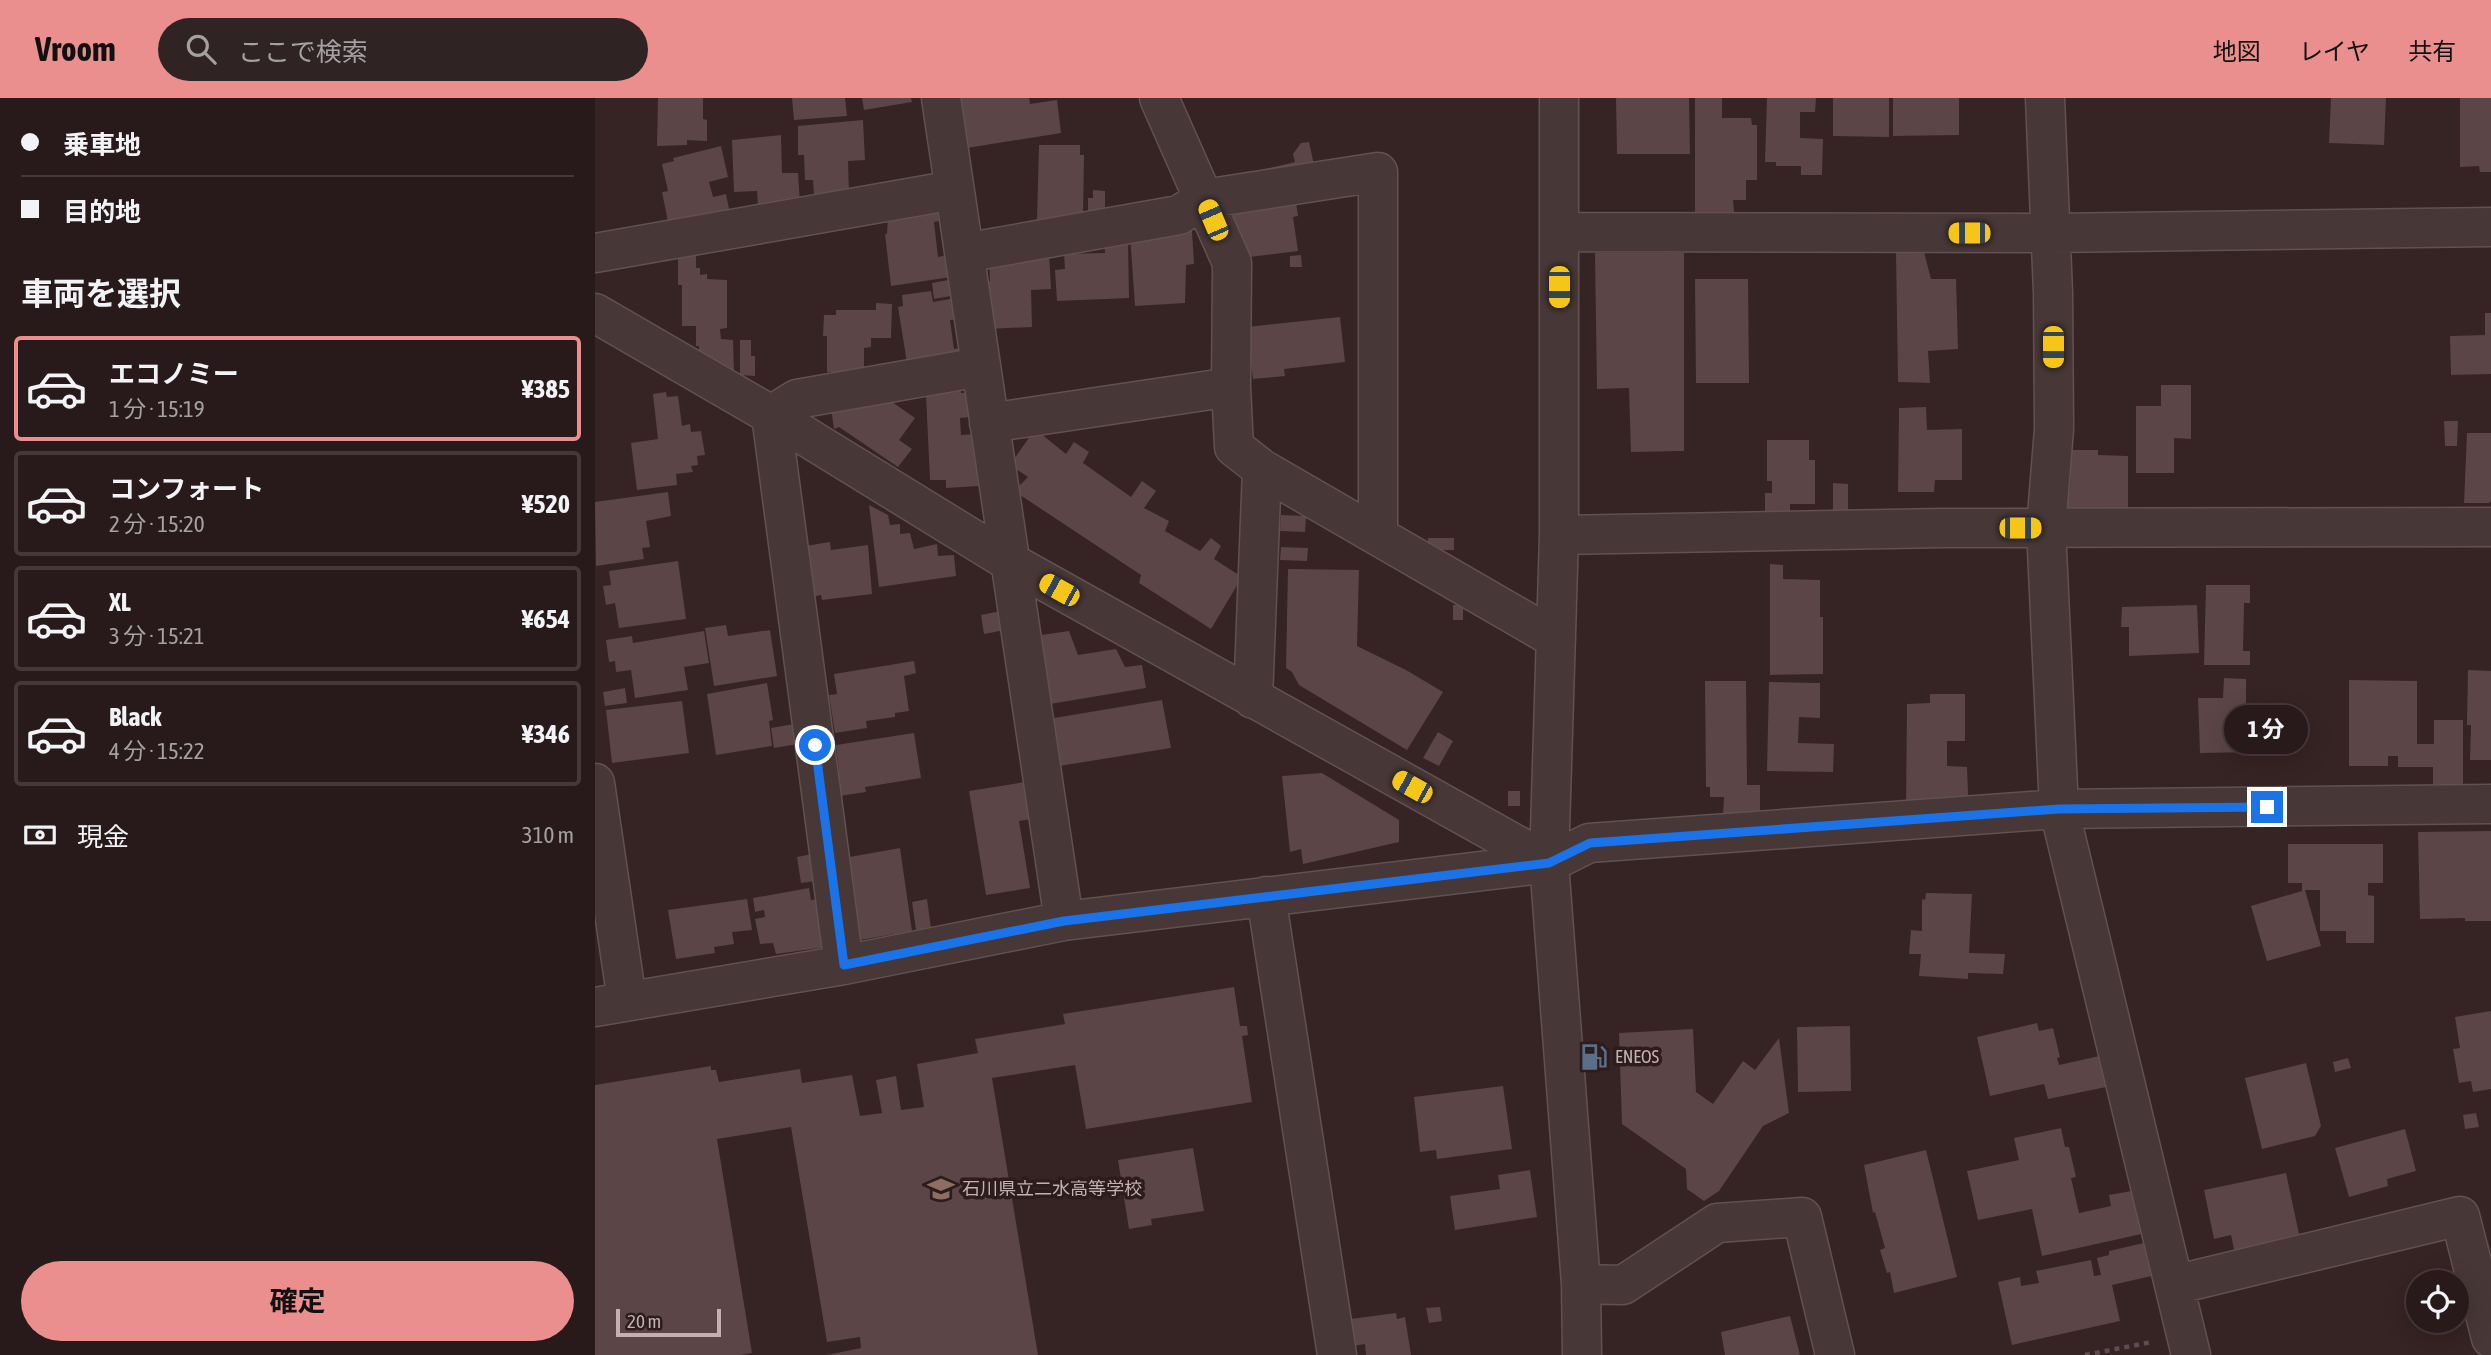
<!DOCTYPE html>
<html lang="ja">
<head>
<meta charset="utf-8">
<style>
	:root { --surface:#281a1b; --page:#302324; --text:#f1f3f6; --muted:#a5a1a3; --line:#44383a; --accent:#eb8e8e }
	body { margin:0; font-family:"Asap Condensed","Noto Sans JP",sans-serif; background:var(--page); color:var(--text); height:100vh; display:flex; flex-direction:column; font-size:26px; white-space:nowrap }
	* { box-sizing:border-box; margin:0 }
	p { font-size:23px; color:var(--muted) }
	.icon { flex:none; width:38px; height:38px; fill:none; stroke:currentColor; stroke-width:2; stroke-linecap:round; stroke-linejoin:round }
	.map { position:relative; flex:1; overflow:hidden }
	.drawer { display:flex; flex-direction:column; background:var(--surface); width:595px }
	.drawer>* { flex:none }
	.top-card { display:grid; align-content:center; height:154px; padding:0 21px; background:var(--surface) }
	.buttons { position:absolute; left:1811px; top:1172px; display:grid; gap:14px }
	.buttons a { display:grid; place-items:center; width:63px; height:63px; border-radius:50%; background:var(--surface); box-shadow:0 7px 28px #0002,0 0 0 2px var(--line); font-size:35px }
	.scale { position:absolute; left:21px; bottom:18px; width:105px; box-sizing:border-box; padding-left:7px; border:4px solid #c3b1b1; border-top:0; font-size:19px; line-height:24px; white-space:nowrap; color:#c3b1b1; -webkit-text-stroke:5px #2c1c1c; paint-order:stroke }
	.end { position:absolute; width:32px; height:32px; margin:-16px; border:9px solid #1a73e8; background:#fff; box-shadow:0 0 0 4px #fff }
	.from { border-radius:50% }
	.bubble { position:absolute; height:49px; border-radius:24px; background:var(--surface); box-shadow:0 7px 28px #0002,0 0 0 2px var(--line); font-size:23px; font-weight:700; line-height:49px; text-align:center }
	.car { position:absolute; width:21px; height:42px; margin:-21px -10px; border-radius:9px; box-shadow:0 0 5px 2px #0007; background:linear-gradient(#f5c518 24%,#345 0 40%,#f5c518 0 76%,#345 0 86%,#f5c518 0) }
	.top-card b { display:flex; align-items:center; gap:24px; height:66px; font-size:26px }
	.top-card b+b { border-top:2px solid var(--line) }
	.top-card i { width:18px; height:18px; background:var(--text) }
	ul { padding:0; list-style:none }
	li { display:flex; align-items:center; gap:21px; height:105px; margin:0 14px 10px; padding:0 7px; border:4px solid var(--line); border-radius:7px }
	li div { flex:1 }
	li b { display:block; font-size:26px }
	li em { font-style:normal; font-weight:700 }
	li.on { border-color:var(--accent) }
	li>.icon { width:63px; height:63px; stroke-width:1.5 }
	h2 { padding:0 21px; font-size:32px; line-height:84px }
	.pay { display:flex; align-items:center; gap:18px; height:77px; padding:0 21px; font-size:26px }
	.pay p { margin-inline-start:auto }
	.primary-button { display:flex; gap:14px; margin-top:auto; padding:14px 21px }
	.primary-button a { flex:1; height:80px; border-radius:42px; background:var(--accent); color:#111; font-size:28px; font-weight:700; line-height:80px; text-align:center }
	header { display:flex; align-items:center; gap:42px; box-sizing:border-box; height:98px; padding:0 35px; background:var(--accent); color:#111 }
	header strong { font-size:33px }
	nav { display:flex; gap:38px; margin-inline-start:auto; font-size:24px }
	.search { width:490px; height:63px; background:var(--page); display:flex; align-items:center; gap:18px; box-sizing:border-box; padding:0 24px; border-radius:38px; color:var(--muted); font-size:26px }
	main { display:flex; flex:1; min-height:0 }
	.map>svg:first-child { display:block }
	.building { fill:#5b4546 }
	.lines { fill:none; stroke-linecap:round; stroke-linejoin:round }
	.minor-casing { stroke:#625151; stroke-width:41 }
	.path { stroke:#5e4c54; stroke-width:4.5; stroke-dasharray:5 5; stroke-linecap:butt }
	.minor { stroke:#473737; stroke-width:38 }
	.route { stroke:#1a73e8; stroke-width:9 }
	.labels { text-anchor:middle; stroke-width:7; stroke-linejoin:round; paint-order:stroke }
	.poi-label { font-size:18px; fill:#c3b1b1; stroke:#2c1c1c; text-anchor:start }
</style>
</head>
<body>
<header>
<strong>Vroom</strong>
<div class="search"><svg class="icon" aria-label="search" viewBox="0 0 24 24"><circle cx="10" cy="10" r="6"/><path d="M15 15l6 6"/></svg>ここで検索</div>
<nav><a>地図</a><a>レイヤ</a><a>共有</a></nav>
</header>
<main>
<section class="drawer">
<div class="top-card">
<b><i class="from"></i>乗車地</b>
<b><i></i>目的地</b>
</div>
<h2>車両を選択</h2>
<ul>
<li class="on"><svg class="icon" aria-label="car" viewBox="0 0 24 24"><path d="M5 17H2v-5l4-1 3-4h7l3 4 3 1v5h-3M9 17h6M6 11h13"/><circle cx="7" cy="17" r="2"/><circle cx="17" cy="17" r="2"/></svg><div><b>エコノミー</b><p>1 分 · 15:19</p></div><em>¥385</em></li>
<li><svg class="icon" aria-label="car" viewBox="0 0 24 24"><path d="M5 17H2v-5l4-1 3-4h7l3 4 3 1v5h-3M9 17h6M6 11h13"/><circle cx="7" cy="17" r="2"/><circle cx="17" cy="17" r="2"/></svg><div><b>コンフォート</b><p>2 分 · 15:20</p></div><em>¥520</em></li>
<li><svg class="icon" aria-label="car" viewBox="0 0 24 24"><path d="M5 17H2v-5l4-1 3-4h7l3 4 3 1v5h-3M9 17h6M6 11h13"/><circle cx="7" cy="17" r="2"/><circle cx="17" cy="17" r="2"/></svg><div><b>XL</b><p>3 分 · 15:21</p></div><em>¥654</em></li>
<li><svg class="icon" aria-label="car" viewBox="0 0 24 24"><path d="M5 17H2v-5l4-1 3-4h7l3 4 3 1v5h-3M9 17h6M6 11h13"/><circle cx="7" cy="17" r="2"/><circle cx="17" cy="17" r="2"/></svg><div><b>Black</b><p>4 分 · 15:22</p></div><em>¥346</em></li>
</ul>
<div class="pay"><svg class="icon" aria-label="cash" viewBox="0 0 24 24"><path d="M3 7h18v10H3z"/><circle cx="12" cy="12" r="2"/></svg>現金<p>310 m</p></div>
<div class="primary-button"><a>確定</a></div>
</section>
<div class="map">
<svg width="1896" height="1257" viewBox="0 0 1896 1257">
	<rect width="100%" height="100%" fill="#362324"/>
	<path class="building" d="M63,0H108V21L112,22V43L92,42V47L62,48Z
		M197,0H250L252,18L199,22Z
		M267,0H316L317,4L269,12Z
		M364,0H434L435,6L462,2L466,35L372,50Z
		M1021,0H1094L1095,56H1022Z
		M1100,0H1127V20H1156L1157,27H1162V82H1151V102H1138L1139,114H1100Z
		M1172,0H1221L1220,14H1205V40L1228,41L1227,77H1206V68H1181V64H1170Z
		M1238,0H1294V39L1238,38Z
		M1298,0H1364V37L1298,38Z
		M1736,0H1791L1789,47L1734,45Z
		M1865,0H1896V74H1885L1884,68L1865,69Z
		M268,22L270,62L253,63L254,95L219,97L218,82H210L209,57H203V28Z
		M186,37L187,75H203L205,106L163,108L162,93L139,94L137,42Z
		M714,44L719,67L668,75L667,72L700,64L698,56L706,45Z
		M444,47H485V57H489L488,120L442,121Z
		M126,48L133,79L114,84L118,99L131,96L135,116L74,129L67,94L73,93L67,66L79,63L78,60Z
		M498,92L510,93V118H493V100H498Z
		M700,97L703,118L698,119L703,153L646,160L628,107Z
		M347,107L348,122L339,124L343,159L353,157L356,179L296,188L290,136H292L293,119Z
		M597,133L599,166L591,167L590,205L540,208L535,137Z
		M533,140L534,200L462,203L460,172L470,171L469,156L510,155L509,142Z
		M83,151H101V170H105V177L112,176V181L132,182V230L125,231L126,241L138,242L139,273L104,254V248H101V228H87V187H83Z
		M1329,154L1336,181H1361L1363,251L1333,253L1335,285L1303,284L1301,155Z
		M1000,155H1089V353L1036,354L1034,290L1002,291Z
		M454,156L456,191L436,192L437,229L392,231L389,184L395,183L394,162Z
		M706,157L707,169H695V158Z
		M359,181L362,197L339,201L337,185Z
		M1100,181H1153L1154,285H1101Z
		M336,193L338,204L361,200L365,221L355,222L359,251L370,249L366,262L313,271L303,209L308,208L307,197Z
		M281,205L297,206L296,240H276V249L269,250V275L232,274V238H228L229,217H241V212H281Z
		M1890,215H1896V276L1856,277L1855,238L1890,237Z
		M745,219L750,264L689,271L690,278L658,281L652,229Z
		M145,242H156V258H160V278L145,277Z
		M1566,287H1596V341L1579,340V375H1541V308H1566Z
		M365,288L366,295H375L376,319L365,320L366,337L380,336L383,388L351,390V382H335L331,297H344V290Z
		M71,294L72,299L83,298L87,328L95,326L96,334L106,333L110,357L102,358L103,367L96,368L98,374L81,376L82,387L42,392L36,345L63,341L58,296Z
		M290,299L320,320L304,342L317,351L303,369L244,329L239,331L236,310Z
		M1331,309L1332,332L1367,331V382H1340L1339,394H1303L1304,310Z
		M1849,323H1863L1862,348H1850Z
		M440,331L471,356L479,344L494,354L488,365L536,399L547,383L561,393L549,410L574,423L570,433L605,453L616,440L626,448L619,461L647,479L616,531L544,485L546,477L419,393L433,379L415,367Z
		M1872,335H1896V403L1894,405H1869Z
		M1172,342H1214V362H1220V406H1195V421H1170V395H1177V383H1172Z
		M1472,352H1503V357L1533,358V417H1471L1470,391H1475L1476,370H1472Z
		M1238,385L1253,386V413H1238Z
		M73,394L76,418L51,423L55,449L47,450L49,461L1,468L0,404Z
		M274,407L293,417L295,427L305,426V436L315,435L319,451L342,446L343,458L359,457L361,478L284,489Z
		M686,417L711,418L710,434L685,433Z
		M833,440H859V452H832Z
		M235,444L236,452L273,447L277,496L227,502L226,497L216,499L204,449Z
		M686,449L713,450L712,463L685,462Z
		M83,463L91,521L24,530L20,505L11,507L8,488L16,487L14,473Z
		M1175,466L1188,467V481L1225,482V519H1228V576L1175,577Z
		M693,471L764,472L762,548L811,572L848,594L812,652L704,587L697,574L691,570Z
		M1611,487H1655V505H1649L1648,553H1655V567H1609Z
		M858,507H868V522H858Z
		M1602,507L1604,555L1534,558V529H1526L1527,509Z
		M406,513L410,532L389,536L386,517Z
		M131,527L133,538L175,532L182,578L119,588L110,530Z
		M109,533L114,565L89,569L93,592L40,600L36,572L21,574L20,563L14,564L11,542L37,538L38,545Z
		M474,533L483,557L521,551L530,569L547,567L551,590L449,607L439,538Z
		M319,563L321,575L309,578L314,613L300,615V619L271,623L272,630L240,635L234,597L242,596L239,576Z
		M1873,572L1896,573V662H1875L1876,627H1872Z
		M1629,580L1651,581V609H1659V654L1605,655L1603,600H1628Z
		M1754,582L1822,583V646H1839V622H1868V687L1838,686V669H1803V658H1793V668H1754Z
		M1110,583H1151L1152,687H1165V716H1128L1129,699H1115V689H1111Z
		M1174,584L1225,585V620L1204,619L1203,645L1239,646L1238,674L1172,673Z
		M172,585L178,622L174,623L177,648L121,657L112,596Z
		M30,590L32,605L10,608L8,594Z
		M1335,596H1370V643H1352V668L1372,669L1374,719L1311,710L1312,606L1335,605Z
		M567,602L576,650L458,669L452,628L460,627L459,620Z
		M87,603L94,655L17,665L11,612Z
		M199,626L203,646L179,650L176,630Z
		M843,634L858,643L844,668L828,660Z
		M319,635L326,680L270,689L271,694L244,698L241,674L244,673L241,647Z
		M727,675L804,722V744L708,766L706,751L695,754L687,678Z
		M430,684L436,721L424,723L435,790L391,797L374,693Z
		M913,693H925V708H913Z
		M1896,733V823H1870V820L1825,821L1823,734Z
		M1693,746H1788V785H1773V797L1779,798V845H1751V833H1725V792H1710L1726,848L1672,863L1656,808L1707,793V785H1693Z
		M305,750L317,833L265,842L249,760Z
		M217,756L221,783L206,785L202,759Z
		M214,790L216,802L222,801L232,849L181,856L178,845L165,846L160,821L170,819L169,812L160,814L158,800Z
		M1331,795L1377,796L1374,855L1410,856L1408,876L1373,875V881L1324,878L1326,856H1314L1316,832L1327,833V801L1330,802Z
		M152,801L157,832L137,834L139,846L119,849L120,855L81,861L73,812Z
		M332,801L336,830L321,832L317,804Z
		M639,889L645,928H652L653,937L647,938L657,1004L491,1031L480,967L397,980L443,1257H232L266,1250L265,1239L232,1244L196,1029L122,1041L157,1255L146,1257H0V987L116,968V972H121L124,984L205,971L207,985L257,977L265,1018L287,1015L281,982L301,978L306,1012L329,1009L322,966L383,955L380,941L470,926L468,916Z
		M1896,913V991L1878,994L1876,983L1864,985L1858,951L1865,950L1860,919Z
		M1442,925L1444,933L1458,930L1465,959L1462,960L1464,967L1509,957L1516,988L1453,1001L1449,986L1395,998L1382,939Z
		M1255,928L1256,993L1203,994L1202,929Z
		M1098,931L1101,994L1118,1006L1148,963L1160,972L1184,940L1194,1015L1168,1028L1124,1093L1109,1103L1092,1091L1091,1071L1027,1026L1024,935Z
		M1753,960L1756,970L1740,974L1738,964Z
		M1711,965L1726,1028L1720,1038L1667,1051L1650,980Z
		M908,988L917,1051L842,1061L841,1052L825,1054L819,999Z
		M1881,1015L1884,1029L1870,1031L1868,1017Z
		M1466,1030L1470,1049H1474L1481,1079L1476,1080L1484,1115L1516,1108L1514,1097L1542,1092L1551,1135L1447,1158L1437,1111L1383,1122L1372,1073L1424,1062L1419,1040Z
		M1810,1031L1821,1073L1792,1081L1793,1088L1754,1099L1740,1050Z
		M598,1050L609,1113L556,1121L557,1127L534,1131L523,1062Z
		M1331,1052L1362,1179L1299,1195L1295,1174L1292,1175L1285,1152L1290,1150L1280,1114L1278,1115L1269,1067Z
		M935,1072L942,1119L860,1132L855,1098L905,1091L903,1077Z
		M1691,1075L1704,1136L1688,1140L1690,1151L1641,1161L1636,1137L1619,1141L1609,1092Z
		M1553,1144L1561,1177L1517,1187L1525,1223L1417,1247L1403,1184L1425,1179L1426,1188L1444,1185L1441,1173L1496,1162L1499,1178L1506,1177L1502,1160L1514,1157V1153Z
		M845,1209L847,1223L834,1225L831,1210Z
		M801,1215L802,1221L810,1219L816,1257H771L770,1246L752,1249L748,1222Z
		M1195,1218L1205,1257H1130L1126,1234Z"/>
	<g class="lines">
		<defs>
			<path id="minor" d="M346,0L469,823
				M564,0L637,165L636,289
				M964,0V437L954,765L986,1186L987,1257
				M1450,0L1458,195L1459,331L1451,430L1464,711L1596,1257
				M964,134L1456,135L1896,129
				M0,155L359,92
				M369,155L584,117L609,101L783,74V438
				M0,215L176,317L415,464L954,765
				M394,325L636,289L639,349L667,371
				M964,437L1348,430L1896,429
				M658,601L667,371L961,541
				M0,685L32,903
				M671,798L742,1257
				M249,867L176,317L202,301L385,269
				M0,909L249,867L469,823L954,765L994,745L1464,711L1896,706
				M986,1186L1028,1187L1122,1125L1207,1119L1240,1257
				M1579,1187L1865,1118L1896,1240"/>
		</defs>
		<use href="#minor" class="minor-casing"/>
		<path class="path" d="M1490,1257L1557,1244"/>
		<use href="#minor" class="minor"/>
	</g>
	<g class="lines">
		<path class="route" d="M220,647L249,867L469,823L954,765L995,745L1464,711L1672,709"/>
	</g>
	<defs>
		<symbol id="fuel-bare" viewBox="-9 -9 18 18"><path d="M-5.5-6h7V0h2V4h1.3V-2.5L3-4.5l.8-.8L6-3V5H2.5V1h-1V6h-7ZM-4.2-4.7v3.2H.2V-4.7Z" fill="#5c6f8a" stroke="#2c1c1c" stroke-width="2.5" paint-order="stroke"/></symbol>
		<symbol id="school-bare" viewBox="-9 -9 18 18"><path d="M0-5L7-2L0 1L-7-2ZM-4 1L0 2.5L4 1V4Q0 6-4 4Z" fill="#8d6e63" stroke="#2c1c1c" stroke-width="2.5" paint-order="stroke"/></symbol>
	</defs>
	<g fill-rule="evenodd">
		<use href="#fuel-bare" x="980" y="940" width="38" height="38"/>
		<use href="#school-bare" x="327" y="1072" width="38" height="38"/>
	</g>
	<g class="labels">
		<g class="poi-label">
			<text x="1020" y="965">ENEOS</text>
			<text x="367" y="1097">石川県立二水高等学校</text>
		</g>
	</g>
</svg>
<div class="buttons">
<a><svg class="icon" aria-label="locate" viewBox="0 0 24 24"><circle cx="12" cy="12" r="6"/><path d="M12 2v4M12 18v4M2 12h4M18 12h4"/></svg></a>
</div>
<div class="scale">20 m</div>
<i class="end from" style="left:220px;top:647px"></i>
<i class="end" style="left:1672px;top:709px"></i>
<div class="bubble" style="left:1629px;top:607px;width:84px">1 分</div>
<i class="car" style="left:618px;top:122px;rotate:337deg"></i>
<i class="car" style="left:1374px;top:135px;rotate:270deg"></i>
<i class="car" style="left:964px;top:189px;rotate:180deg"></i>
<i class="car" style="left:1458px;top:249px;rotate:180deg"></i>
<i class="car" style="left:1425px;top:430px;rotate:90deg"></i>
<i class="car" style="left:464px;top:492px;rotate:299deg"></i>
<i class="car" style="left:817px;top:689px;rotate:299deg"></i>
</div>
</main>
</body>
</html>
